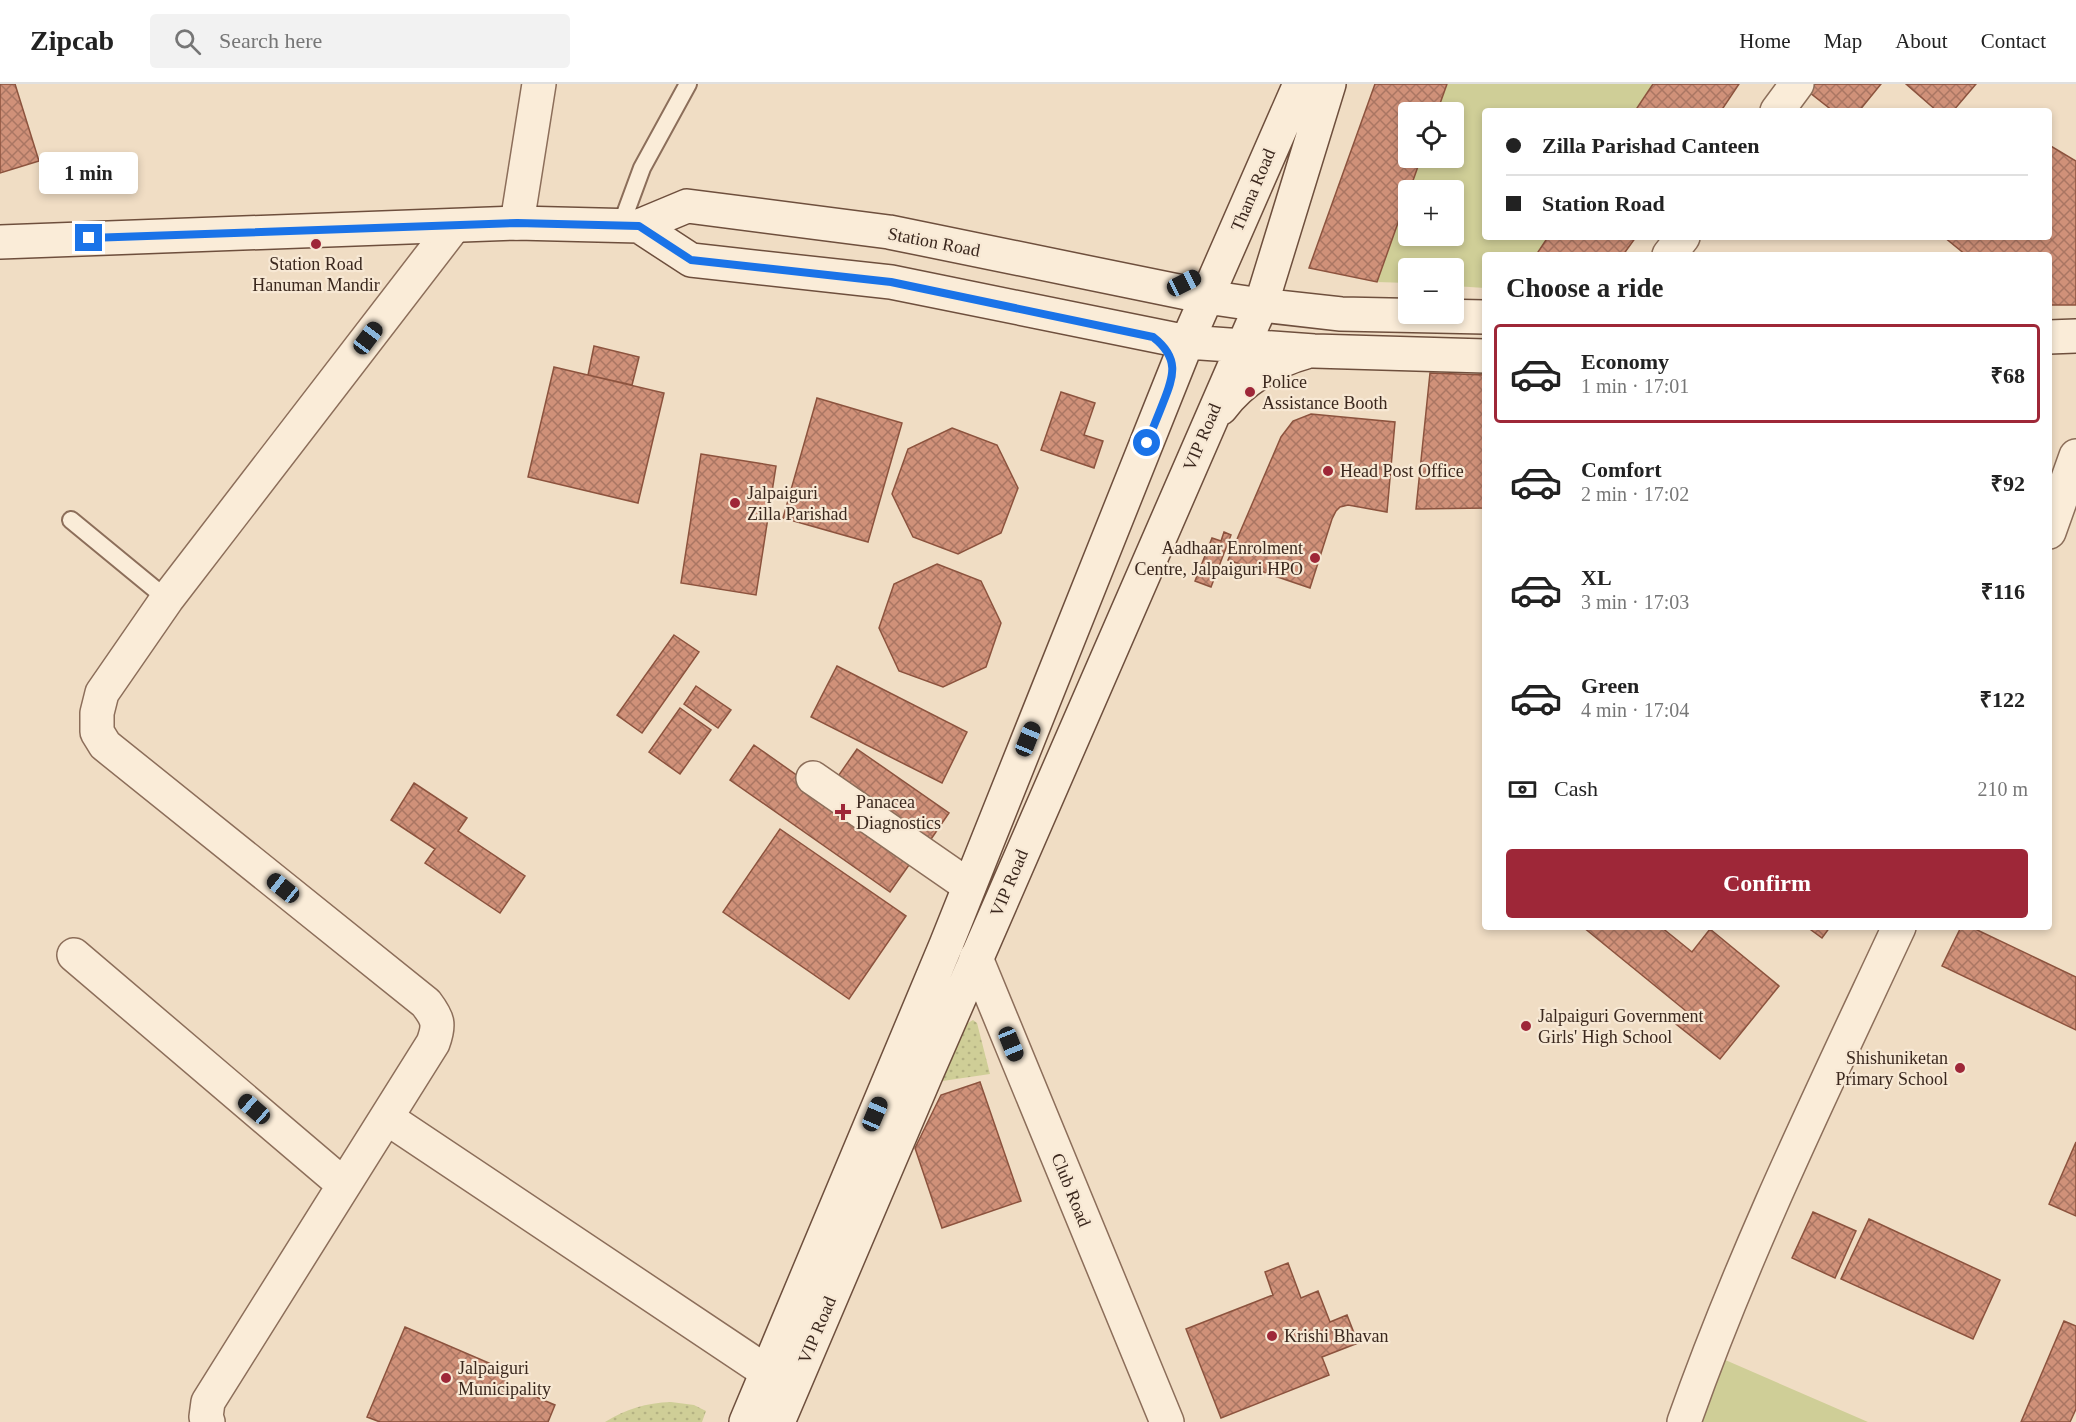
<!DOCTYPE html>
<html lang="en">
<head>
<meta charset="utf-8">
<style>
	:root { --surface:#fff; --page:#f2f2f2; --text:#222; --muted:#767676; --line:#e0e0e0; --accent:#9e2738 }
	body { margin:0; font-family:Georgia,serif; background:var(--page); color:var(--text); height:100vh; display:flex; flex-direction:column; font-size:22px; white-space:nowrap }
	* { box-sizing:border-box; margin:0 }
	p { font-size:20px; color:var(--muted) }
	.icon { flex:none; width:33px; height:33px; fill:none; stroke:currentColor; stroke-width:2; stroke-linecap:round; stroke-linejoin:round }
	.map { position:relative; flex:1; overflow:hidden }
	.side { position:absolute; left:1482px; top:168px; width:570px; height:678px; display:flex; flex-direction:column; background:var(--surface); border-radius:6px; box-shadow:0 3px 9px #0003 }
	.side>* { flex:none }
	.hud { position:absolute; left:1482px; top:24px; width:570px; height:132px; border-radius:6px; box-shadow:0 3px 9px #0003; display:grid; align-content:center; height:132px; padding:0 24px; background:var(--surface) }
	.buttons { position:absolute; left:1398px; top:18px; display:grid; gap:12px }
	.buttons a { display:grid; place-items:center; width:66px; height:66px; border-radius:6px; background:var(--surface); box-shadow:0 3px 9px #0003; font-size:30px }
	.end { position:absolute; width:27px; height:27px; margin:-14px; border:8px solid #1a73e8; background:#fff; box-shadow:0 0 0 3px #fff }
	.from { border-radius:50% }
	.bubble { position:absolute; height:42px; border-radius:6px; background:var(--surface); box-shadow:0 3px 9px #0003; font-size:20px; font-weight:700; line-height:42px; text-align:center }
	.car { position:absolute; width:18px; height:36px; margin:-18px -9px; border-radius:8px; box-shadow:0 0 4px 2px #0007; background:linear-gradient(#222 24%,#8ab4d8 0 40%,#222 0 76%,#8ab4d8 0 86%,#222 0) }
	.hud b { display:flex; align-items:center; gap:21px; height:57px; font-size:22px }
	.hud b+b { border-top:2px solid var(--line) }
	.hud i { width:15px; height:15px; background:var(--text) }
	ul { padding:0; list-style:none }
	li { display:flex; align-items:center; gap:18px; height:99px; margin:0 12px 9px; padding:0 12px; border:3px solid transparent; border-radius:6px }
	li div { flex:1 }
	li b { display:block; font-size:22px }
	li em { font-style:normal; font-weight:700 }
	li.on { border-color:var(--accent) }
	li>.icon { width:54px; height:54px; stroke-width:1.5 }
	h2 { padding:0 24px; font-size:27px; line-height:72px }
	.pay { display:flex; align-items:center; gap:15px; height:66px; padding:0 24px; font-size:22px }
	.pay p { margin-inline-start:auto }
	.primary-button { display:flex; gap:12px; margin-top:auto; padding:12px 24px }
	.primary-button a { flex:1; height:69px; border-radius:6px; background:var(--accent); color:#fff; font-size:24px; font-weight:700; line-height:69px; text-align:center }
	header { display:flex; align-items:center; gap:36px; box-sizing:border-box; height:84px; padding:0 30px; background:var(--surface); border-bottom:2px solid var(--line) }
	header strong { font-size:28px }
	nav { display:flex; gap:33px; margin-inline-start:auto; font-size:21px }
	.search { width:420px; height:54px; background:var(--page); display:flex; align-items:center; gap:15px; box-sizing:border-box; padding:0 21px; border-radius:6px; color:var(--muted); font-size:22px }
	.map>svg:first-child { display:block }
	.green { fill:#cfce97 }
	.garden { fill:url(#garden-dots) }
	.building { fill:url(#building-cross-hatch); stroke:#8c533e; stroke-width:1.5 }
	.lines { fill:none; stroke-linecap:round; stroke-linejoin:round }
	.lane-casing { stroke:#8c6e5a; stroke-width:20 }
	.street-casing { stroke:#8c6e5a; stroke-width:36 }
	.secondary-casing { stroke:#6e4f3d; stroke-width:36 }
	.lane { stroke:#faecd8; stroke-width:16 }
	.street { stroke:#faecd8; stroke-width:33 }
	.secondary { stroke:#faecd8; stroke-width:33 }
	.route { stroke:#1a73e8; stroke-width:8 }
	.poi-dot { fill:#9e2738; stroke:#f7e8d4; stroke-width:2 }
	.labels { text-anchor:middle; stroke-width:4.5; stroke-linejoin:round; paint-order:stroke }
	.street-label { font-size:18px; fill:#3b281e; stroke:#f7e8d4 }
	.poi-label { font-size:18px; fill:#3b281e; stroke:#f7e8d4; text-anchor:start }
</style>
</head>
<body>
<header>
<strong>Zipcab</strong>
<div class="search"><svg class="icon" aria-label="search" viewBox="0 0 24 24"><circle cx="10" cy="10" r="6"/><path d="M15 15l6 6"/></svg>Search here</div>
<nav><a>Home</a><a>Map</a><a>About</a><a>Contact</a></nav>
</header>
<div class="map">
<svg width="2076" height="1338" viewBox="0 0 2076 1338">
	<defs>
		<pattern id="garden-dots" width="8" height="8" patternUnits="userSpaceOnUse" patternTransform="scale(1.5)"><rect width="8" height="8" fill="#cfce97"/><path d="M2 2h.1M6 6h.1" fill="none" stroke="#b3b182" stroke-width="1.8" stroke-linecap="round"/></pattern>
		<pattern id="building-cross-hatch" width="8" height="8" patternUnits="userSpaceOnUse" patternTransform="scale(1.5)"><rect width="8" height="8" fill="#d09179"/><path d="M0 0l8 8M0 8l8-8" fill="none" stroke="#aa7663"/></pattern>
	</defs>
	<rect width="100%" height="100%" fill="#f0ddc4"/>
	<path class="green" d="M1447,0H1653L1635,27H1485V153H1548L1536,171H1485V204L1454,202V184H1408V199L1377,198L1408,108V152H1454V106H1409L1421,74H1454V28H1437Z
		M1723,1275L1868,1338H1702Z"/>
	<path class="garden" d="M973,936L977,939L990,990L936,998L968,939Z
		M671,1318L694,1321L706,1327L702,1338H605C626,1325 646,1319 671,1318Z"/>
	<path class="building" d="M0,0H15L39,77L0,89Z
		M1375,0H1447L1437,28H1408V74H1421L1377,198L1309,184Z
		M1653,0H1739L1721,27H1635Z
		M1815,0H1881L1859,27H1833L1809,8Z
		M1906,0H1976L1953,27H1937Z
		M2049,61L2076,77V221H2049V171H1966L1944,153H2049Z
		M1548,153H1636L1623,171H1536Z
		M594,262L639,273L632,301L588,291Z
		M554,283L664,309L638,419L528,393Z
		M1430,289L1485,291V424L1416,425Z
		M1061,308L1095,319L1084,351L1103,357L1094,384L1041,366Z
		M817,314L902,339L868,458L783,434Z
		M1311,330L1395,338L1387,428L1348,421L1340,423L1336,427L1332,435L1310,504L1228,476L1281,353L1293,337Z
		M952,344L997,361L1018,404L1001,449L958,470L913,453L892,410L908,365Z
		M701,370L776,382L756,511L681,499Z
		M1224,448L1231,451L1211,503L1195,497L1212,454L1221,457Z
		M937,480L981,497L1001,539L986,583L943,603L899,587L879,544L894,500Z
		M674,551L699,568L642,649L617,631Z
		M837,582L967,648L942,699L811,633Z
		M696,602L731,626L718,644L684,620Z
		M680,624L711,646L680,690L649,668Z
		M754,661L914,774L890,808L730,696Z
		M857,665L949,729L925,764L832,701Z
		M414,699L467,734L458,747L525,792L500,829L425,779L435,765L391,736Z
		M780,745L906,832L849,915L723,828Z
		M1583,843H1661L1692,868L1710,845L1779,902L1720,975L1676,940L1686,927Z
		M1807,843H1830L1822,854Z
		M1961,843H1971L2076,893V946L1942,882Z
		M980,998L1021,1117L942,1144L915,1064L941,1011Z
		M2076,1058V1132L2049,1120Z
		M1813,1128L1856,1147L1835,1194L1792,1174Z
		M1869,1135L2000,1196L1973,1255L1841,1195Z
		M1288,1179L1301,1214L1318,1207L1330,1238L1347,1231L1358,1259L1322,1273L1329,1291L1221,1334L1186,1245L1273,1211L1265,1188Z
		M2064,1237L2076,1242V1325L2070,1338H2021Z
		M405,1243L510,1288L505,1300L555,1321L548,1338H380L367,1333Z"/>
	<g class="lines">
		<defs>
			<path id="lane" d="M621,141L642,84L688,0
				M71,436L167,515"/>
			<path id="street" d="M1777,27L1797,0
				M517,139L539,0
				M1669,171L1683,153
				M2049,448L2076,372
				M813,694L969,802
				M74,871L344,1101
				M976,874L1167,1338
				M387,1034L767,1288
				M208,1338L206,1333L208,1318L433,959C440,940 438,935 426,919L105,661L97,648V629L102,609L167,515L454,142
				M1684,1338C1744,1168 1823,1006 1899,843"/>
			<path id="secondary" d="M639,142L691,176L891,198L1187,258L1314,267L1485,272
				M0,158L517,139L639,142L687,122L889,148L1207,213L1261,221L1341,230L1485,233
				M2049,253L2076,252
				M1221,324C1241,297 1273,277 1306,268
				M746,1338L946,861L1187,258L1300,0
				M778,1338L925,993L1261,221L1329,0"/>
		</defs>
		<use href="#lane" class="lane-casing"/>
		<use href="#street" class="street-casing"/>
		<use href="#secondary" class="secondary-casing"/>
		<use href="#lane" class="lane"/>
		<use href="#street" class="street"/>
		<use href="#secondary" class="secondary"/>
	</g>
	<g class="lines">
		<path class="route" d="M89,154L517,139L639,142L691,176L891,198L1153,253C1180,274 1174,292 1163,319C1158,332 1152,346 1147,359"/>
	</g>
	<g class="poi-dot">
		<circle cx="316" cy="160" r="6"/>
		<circle cx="1250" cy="308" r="6"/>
		<circle cx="1328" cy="387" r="6"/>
		<circle cx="735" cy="419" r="6"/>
		<circle cx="1315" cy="474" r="6"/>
		<path d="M840 719h6v6h6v6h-6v6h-6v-6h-6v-6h6z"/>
		<circle cx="1526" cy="942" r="6"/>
		<circle cx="1960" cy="984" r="6"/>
		<circle cx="1272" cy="1252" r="6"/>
		<circle cx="446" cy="1294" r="6"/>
	</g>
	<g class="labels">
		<g class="street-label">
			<text transform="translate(1253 106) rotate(-67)" y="6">Thana Road</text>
			<text transform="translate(934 158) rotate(11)" y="6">Station Road</text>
			<text transform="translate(1202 353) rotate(-67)" y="6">VIP Road</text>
			<text transform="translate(1009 799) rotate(-67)" y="6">VIP Road</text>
			<text transform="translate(1071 1106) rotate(68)" y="6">Club Road</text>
			<text transform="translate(817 1246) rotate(-67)" y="6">VIP Road</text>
		</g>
		<g class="poi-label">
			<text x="316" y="186" text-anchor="middle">Station Road<tspan x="316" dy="21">Hanuman Mandir</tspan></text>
			<text x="1262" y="304">Police<tspan x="1262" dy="21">Assistance Booth</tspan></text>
			<text x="1340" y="393">Head Post Office</text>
			<text x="747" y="415">Jalpaiguri<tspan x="747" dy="21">Zilla Parishad</tspan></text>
			<text x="1303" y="470" text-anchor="end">Aadhaar Enrolment<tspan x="1303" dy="21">Centre, Jalpaiguri HPO</tspan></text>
			<text x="856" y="724">Panacea<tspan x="856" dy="21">Diagnostics</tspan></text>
			<text x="1538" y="938">Jalpaiguri Government<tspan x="1538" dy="21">Girls' High School</tspan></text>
			<text x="1948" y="980" text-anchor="end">Shishuniketan<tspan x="1948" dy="21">Primary School</tspan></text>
			<text x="1284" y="1258">Krishi Bhavan</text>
			<text x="458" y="1290">Jalpaiguri<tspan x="458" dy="21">Municipality</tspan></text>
		</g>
	</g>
</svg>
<div class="buttons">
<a><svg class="icon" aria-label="locate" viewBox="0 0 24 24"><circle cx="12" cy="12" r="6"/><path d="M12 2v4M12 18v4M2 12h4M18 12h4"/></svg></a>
<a>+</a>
<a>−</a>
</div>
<i class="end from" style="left:1147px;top:359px"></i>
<i class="end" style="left:89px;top:154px"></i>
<div class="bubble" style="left:39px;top:68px;width:99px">1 min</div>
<i class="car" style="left:1184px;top:199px;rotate:63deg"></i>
<i class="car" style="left:368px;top:254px;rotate:37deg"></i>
<i class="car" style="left:1028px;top:655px;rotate:22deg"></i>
<i class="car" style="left:283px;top:804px;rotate:309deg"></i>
<i class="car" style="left:1011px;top:960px;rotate:158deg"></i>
<i class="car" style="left:254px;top:1025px;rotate:311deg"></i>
<i class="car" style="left:875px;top:1030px;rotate:23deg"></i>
<div class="hud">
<b><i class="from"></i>Zilla Parishad Canteen</b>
<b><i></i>Station Road</b>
</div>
<section class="side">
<h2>Choose a ride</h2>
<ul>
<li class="on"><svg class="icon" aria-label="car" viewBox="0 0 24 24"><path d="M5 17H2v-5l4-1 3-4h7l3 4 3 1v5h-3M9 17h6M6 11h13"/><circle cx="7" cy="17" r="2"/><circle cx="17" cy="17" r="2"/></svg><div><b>Economy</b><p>1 min · 17:01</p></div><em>₹68</em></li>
<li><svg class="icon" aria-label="car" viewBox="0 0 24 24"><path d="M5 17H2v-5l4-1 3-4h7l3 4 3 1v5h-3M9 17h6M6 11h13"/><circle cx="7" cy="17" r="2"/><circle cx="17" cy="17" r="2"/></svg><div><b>Comfort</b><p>2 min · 17:02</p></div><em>₹92</em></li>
<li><svg class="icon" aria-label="car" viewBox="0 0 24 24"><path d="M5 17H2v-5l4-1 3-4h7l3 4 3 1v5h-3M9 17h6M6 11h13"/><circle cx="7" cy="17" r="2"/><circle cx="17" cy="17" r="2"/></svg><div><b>XL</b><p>3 min · 17:03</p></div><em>₹116</em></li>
<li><svg class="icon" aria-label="car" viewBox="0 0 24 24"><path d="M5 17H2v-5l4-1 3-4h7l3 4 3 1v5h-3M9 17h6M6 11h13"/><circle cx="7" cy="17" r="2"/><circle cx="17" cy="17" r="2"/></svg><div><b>Green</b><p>4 min · 17:04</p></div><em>₹122</em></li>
</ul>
<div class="pay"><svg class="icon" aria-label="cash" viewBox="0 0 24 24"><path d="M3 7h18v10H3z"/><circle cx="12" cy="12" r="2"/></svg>Cash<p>210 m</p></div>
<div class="primary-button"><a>Confirm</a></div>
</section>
</div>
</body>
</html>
